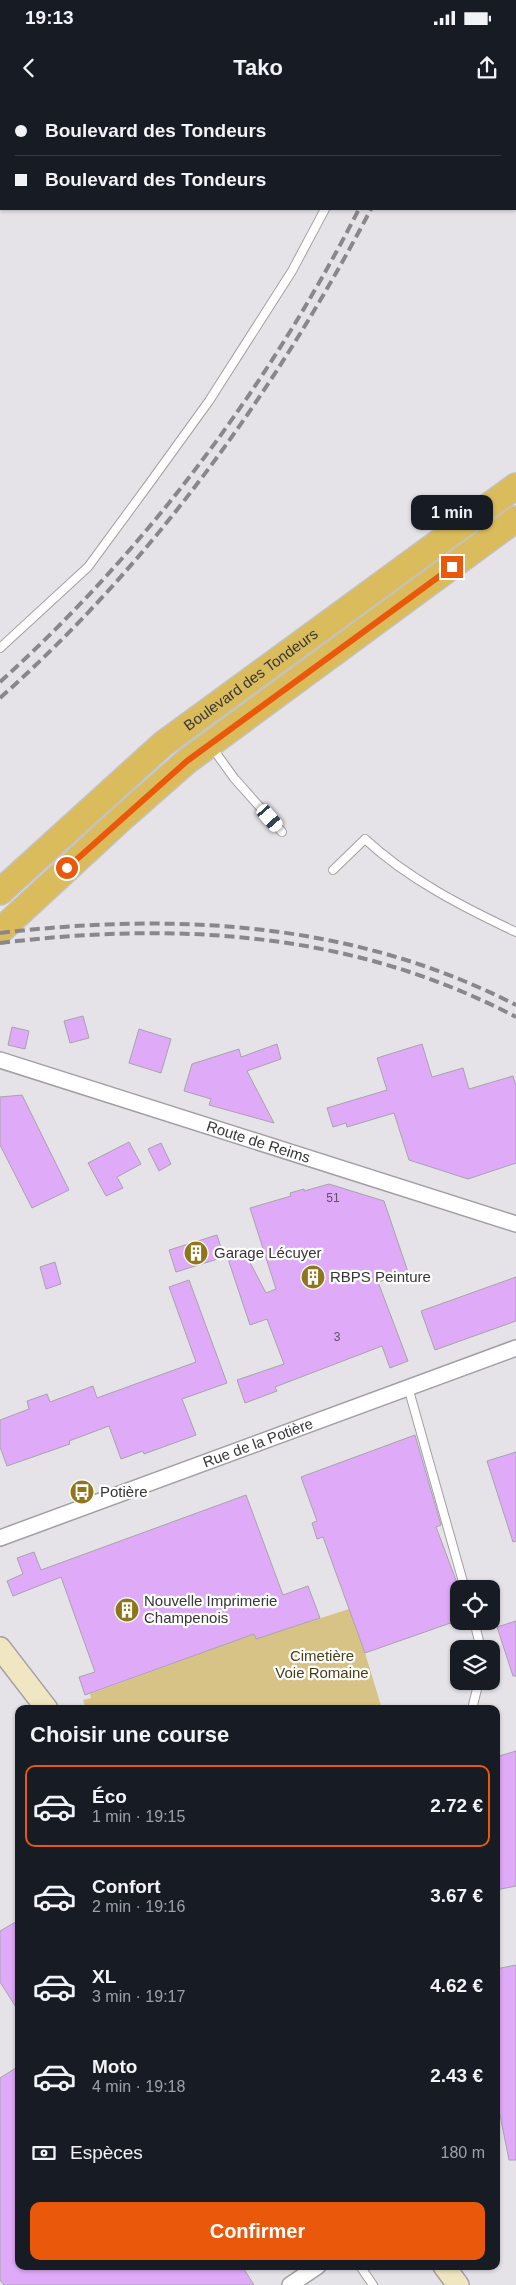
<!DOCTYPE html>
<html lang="fr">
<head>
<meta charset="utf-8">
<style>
	:root { --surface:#171b24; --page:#242831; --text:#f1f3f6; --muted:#9ea1a6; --line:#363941; --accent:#ea580c }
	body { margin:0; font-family:Arial,sans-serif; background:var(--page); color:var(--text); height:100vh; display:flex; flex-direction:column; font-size:19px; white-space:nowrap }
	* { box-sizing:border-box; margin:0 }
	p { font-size:16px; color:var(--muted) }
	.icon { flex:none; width:28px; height:28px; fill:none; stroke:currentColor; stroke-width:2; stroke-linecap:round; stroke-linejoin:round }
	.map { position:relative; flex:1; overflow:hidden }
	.panel { position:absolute; left:15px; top:1605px; width:485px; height:565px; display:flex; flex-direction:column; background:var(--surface); border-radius:10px; box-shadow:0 1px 4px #0004 }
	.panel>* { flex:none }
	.banner { position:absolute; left:0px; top:0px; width:516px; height:110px; box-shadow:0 1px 4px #0004; display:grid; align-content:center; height:110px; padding:0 15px; background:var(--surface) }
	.controls { position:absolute; left:450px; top:1480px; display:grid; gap:10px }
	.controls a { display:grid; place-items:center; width:50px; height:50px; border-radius:10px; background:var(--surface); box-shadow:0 1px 4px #0004; font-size:25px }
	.end { position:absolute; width:22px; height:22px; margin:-11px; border:6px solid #ea580c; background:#fff; box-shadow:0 0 0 2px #fff }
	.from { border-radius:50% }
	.bubble { position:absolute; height:35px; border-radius:10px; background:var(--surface); box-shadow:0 1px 4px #0004; font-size:16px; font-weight:600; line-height:35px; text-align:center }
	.car { position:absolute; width:15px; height:30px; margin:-15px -8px; border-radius:6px; box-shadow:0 0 4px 1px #0007; background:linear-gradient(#fff 24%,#345 0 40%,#fff 0 76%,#345 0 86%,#fff 0) }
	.banner b { display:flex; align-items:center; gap:18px; height:48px; font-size:19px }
	.banner b+b { border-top:1px solid var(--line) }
	.banner i { width:12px; height:12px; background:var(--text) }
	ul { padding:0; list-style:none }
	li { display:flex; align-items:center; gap:15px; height:82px; margin:0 10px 8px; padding:0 5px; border:2px solid transparent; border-radius:10px }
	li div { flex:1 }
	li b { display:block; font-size:19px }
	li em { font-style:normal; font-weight:600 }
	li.current { border-color:var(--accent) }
	li>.icon { width:45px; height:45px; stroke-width:1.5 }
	h2 { padding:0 15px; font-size:22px; line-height:60px }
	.pay { display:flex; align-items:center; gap:12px; height:55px; padding:0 15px; font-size:19px }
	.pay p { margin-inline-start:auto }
	.primary-button { display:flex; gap:10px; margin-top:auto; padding:10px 15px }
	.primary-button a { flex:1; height:58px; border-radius:10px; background:var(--accent); color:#fff; font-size:20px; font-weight:600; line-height:58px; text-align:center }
	.status { display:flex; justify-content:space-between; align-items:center; height:35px; padding:0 25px; background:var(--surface); direction:ltr }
	.status svg { height:14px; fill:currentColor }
	header { display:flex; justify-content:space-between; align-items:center; height:65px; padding:0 15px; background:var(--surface); font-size:22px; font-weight:600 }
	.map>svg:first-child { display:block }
	.green { fill:#d8c386 }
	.building { fill:#dfaaf7; stroke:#a7a4a9 }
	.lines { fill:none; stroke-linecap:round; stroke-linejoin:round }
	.service-casing { stroke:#a29fa4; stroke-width:10 }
	.minor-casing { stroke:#a29fa4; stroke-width:18 }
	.secondary-casing { stroke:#a29fa4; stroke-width:24 }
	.trunk-casing { stroke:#c3c2c3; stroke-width:28 }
	.service { stroke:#fff; stroke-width:8 }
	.minor { stroke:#fff; stroke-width:15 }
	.secondary { stroke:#f1e6c2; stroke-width:21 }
	.trunk { stroke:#dabc5c; stroke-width:25 }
	.rail { stroke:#89878b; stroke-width:4; stroke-dasharray:10 5; stroke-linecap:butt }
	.route { stroke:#ea580c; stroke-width:6 }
	.labels { text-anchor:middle; stroke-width:4.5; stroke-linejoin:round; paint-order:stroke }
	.number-label { font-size:12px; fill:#605267 }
	.street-label { font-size:15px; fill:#363537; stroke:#fff }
	.poi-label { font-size:15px; fill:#363537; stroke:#fff; text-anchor:start }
	.park-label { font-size:15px; fill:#4b3e16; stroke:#fff }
</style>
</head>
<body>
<div class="status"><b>19:13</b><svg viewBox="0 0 49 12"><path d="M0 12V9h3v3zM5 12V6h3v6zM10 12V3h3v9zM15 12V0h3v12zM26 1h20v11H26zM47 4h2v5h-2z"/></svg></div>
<header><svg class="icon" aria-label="back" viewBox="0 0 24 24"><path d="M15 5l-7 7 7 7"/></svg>Tako<svg class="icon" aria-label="share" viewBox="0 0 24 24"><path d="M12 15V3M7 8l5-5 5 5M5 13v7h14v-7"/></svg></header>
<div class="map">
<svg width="516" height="2185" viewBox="0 0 516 2185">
	<rect width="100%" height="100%" fill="#e6e3e8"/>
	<path class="green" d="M349,1509L365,1553L382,1609H86L83,1600L91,1598L90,1594L254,1534L256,1539Z"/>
	<path class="building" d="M83,916L89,938L70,943L64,921Z
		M12,927L29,931L25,949L8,945Z
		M139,929L171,939L161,973L129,963Z
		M277,944L281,959L247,971L274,1023L209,1005L211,999L184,991L192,964L239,949L241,957Z
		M422,944L432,977L463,968L469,989L513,976L516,986V1063L468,1079L409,1060L394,1013L347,1027L346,1023L333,1027L327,1008L387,990L377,958Z
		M22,995L69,1090L32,1108L0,1045V997Z
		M129,1042L141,1064L117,1077L123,1088L106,1096L88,1063Z
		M161,1043L171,1064L159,1071L148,1049Z
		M329,1084L384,1101L408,1172L378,1182L408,1261L390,1268L382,1246L275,1287L277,1291L245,1303L237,1280L284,1264L267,1219L250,1225L227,1156L244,1151L266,1193L276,1189L250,1108L291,1096L290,1093L304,1089V1091Z
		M217,1135L224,1157L176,1172L169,1150Z
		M55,1162L61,1184L46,1189L40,1167Z
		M516,1177V1221L435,1250L421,1211Z
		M189,1180L227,1283L182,1299L196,1335L144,1354L143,1351L121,1359L109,1326L69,1341L70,1344L7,1366L0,1347V1320L29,1309L27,1301L47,1294L50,1302L93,1286L97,1298L196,1262L169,1187Z
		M415,1335L441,1425L436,1427L459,1488V1520L365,1553L323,1437L317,1439L312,1423L317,1421L301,1377Z
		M516,1352V1441L513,1442L487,1361Z
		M246,1395L283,1495L308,1486L320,1518L256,1539L254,1534L85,1595L79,1577L95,1572L61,1477L13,1496L7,1481L23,1474L17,1458L34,1452L41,1470Z
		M516,1521V1576H513L497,1527Z
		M516,1651V1786L496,1790V1657Z
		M19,1820V1912L0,1882V1831Z
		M516,1865V2060H509L496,1995V1869Z
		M19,1966V2166H242L254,2185H4L0,2180V1978Z"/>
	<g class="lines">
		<defs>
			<path id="service" d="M376,1V0
				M0,548L88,467L149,384L209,301L292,171L325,109
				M211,646L234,678L282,732
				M333,770L365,739C408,779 463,807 516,832
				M408,1287L465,1489
				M474,1521L481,1549
				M472,1609L479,1581
				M360,2166L373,2185"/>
			<g id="minor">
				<path id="s1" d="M0,960L516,1124"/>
				<path id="s2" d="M0,1438L516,1248"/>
				<path d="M290,2185L318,2166"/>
			</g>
			<path id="secondary" d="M0,1548L47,1609
				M444,2166L458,2185"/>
			<g id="trunk">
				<path id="s3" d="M0,792L163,644L516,386"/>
				<path d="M0,831L121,719L187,661L516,419"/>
			</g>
		</defs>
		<use href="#service" class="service-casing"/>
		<use href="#minor" class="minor-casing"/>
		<use href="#secondary" class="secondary-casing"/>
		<use href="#trunk" class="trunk-casing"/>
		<use href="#service" class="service"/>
		<use href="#minor" class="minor"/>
		<use href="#secondary" class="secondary"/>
		<use href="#trunk" class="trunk"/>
		<path class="rail" d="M407,1L408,0
			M418,1V0
			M0,582C148,448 268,287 359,109
			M0,598C154,461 276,290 371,109
			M0,833C178,812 354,822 516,905
			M0,843C179,821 354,832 516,917"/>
	</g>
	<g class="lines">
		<path class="route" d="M67,768L187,661L452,467"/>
	</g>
	<defs>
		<symbol id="building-disc" viewBox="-11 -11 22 22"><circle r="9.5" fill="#90751a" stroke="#fff"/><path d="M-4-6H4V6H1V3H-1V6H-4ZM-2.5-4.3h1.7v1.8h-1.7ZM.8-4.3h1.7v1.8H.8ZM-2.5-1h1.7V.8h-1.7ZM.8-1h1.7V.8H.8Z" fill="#fff"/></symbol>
		<symbol id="bus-disc" viewBox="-11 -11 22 22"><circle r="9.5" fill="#90751a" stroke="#fff"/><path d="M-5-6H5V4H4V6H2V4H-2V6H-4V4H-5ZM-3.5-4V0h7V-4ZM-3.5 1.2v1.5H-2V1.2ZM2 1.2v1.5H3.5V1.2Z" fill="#fff"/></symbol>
	</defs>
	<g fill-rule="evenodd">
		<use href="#building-disc" x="182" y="1139" width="28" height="28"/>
		<use href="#building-disc" x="299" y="1163" width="28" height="28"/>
		<use href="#bus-disc" x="68" y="1378" width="28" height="28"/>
		<use href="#building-disc" x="113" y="1496" width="28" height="28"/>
	</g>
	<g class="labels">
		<g class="number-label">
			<text x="333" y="1102">51</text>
			<text x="337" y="1241">3</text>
		</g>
		<g class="street-label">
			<text dy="5" stroke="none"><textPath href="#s3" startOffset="329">Boulevard des Tondeurs</textPath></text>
			<text dy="5" stroke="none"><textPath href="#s1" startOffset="271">Route de Reims</textPath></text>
			<text dy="5" stroke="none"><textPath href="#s2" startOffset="275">Rue de la Potière</textPath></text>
		</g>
		<g class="poi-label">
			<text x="214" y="1158">Garage Lécuyer</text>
			<text x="330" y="1182">RBPS Peinture</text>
			<text x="100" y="1397">Potière</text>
			<text x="144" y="1506">Nouvelle Imprimerie<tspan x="144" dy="17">Champenois</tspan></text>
		</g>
		<g class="park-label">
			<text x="322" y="1561">Cimetière<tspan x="322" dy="17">Voie Romaine</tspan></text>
		</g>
	</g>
</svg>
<div class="controls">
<a><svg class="icon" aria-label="locate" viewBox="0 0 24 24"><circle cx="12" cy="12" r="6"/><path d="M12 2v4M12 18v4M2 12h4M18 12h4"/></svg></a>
<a><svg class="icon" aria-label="layers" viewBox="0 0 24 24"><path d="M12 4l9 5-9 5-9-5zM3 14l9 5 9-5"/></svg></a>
</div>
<i class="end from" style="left:67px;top:768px"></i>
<i class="end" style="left:452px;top:467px"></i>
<div class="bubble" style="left:411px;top:395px;width:82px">1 min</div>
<i class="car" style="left:270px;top:718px;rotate:139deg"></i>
<div class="banner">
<b><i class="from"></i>Boulevard des Tondeurs</b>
<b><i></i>Boulevard des Tondeurs</b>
</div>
<section class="panel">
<h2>Choisir une course</h2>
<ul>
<li class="current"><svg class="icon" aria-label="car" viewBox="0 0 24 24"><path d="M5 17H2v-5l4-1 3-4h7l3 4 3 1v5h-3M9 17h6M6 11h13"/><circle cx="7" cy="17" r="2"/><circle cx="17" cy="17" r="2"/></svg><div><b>Éco</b><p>1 min · 19:15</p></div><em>2.72 €</em></li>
<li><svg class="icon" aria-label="car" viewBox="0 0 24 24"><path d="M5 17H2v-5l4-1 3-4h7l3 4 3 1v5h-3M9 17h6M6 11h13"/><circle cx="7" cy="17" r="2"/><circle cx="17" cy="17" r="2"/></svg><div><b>Confort</b><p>2 min · 19:16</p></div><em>3.67 €</em></li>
<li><svg class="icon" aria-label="car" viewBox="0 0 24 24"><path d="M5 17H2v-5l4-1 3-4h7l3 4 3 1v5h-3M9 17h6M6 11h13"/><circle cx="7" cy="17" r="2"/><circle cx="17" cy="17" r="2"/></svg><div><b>XL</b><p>3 min · 19:17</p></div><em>4.62 €</em></li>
<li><svg class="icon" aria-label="car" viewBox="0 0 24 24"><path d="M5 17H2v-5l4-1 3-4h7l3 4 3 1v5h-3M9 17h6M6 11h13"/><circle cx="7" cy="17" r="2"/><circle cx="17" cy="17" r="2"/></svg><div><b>Moto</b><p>4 min · 19:18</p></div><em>2.43 €</em></li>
</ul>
<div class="pay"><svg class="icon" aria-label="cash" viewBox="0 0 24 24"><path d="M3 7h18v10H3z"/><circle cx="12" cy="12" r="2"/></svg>Espèces<p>180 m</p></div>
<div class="primary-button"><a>Confirmer</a></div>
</section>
</div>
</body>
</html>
